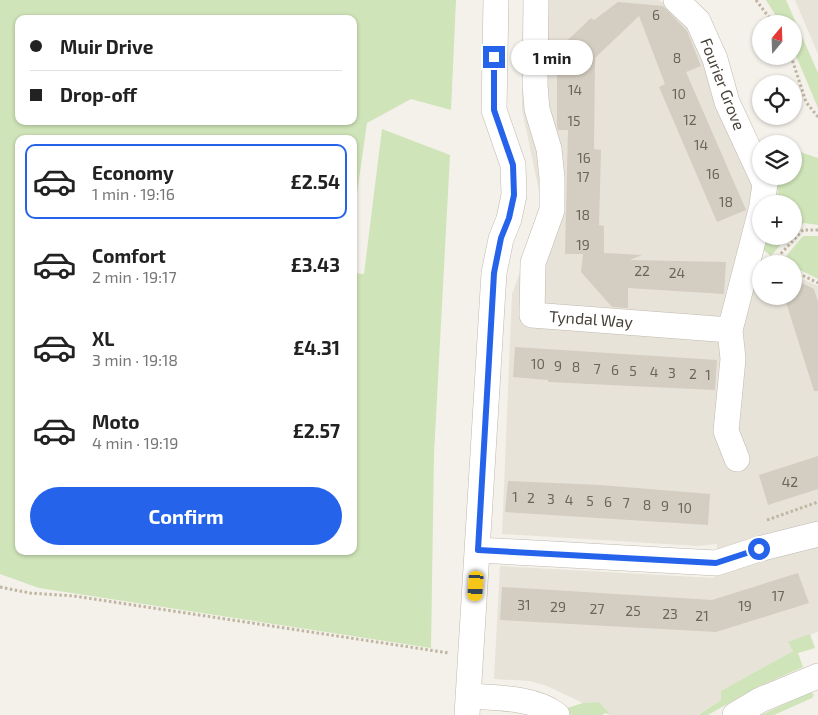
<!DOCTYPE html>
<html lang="en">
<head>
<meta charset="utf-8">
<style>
	:root { --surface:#fff; --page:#f6f6f6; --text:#222; --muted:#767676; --line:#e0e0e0; --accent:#2563eb }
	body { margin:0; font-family:"Exo 2",sans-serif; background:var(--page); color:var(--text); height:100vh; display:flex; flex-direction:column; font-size:19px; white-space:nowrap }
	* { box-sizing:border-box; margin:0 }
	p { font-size:16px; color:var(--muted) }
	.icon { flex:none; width:28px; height:28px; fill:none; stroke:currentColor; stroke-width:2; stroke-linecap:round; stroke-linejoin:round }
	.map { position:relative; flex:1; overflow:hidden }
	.side { position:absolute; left:15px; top:135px; width:342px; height:420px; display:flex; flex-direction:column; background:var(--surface); border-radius:10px; box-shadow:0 1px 4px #0004 }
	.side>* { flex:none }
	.top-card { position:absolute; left:15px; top:15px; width:342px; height:110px; border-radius:10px; box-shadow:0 1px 4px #0004; display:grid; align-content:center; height:110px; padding:0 15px; background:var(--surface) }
	.needle { width:32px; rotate:19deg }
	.buttons { position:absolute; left:752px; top:15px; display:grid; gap:10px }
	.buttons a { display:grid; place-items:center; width:50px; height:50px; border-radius:50%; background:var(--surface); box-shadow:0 1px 4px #0004; font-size:25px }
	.end { position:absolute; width:22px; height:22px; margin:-11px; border:6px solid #2563eb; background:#fff; box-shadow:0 0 0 2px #fff }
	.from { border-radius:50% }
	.bubble { position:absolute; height:35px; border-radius:18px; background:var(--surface); box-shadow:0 1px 4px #0004; font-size:16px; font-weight:700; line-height:35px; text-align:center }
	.car { position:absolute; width:15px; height:30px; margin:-15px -8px; border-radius:6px; box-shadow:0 0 4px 1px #0007; background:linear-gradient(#f5c518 24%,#345 0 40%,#f5c518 0 76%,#345 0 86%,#f5c518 0) }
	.top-card b { display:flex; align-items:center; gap:18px; height:48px; font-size:19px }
	.top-card b+b { border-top:1px solid var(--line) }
	.top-card i { width:12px; height:12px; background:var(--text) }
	ul { padding:9px 0 0; list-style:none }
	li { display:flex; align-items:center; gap:15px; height:75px; margin:0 10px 8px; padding:0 5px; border:2px solid transparent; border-radius:10px }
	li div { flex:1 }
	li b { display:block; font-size:19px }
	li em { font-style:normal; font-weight:700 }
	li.current { border-color:var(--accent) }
	li>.icon { width:45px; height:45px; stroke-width:1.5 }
	.cta { display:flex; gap:10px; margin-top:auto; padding:10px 15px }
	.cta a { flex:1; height:58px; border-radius:30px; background:var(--accent); color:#fff; font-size:20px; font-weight:700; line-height:58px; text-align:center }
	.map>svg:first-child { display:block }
	.residential { fill:#e7e3d9 }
	.green { fill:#cfe4b8; fill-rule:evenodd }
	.building { fill:#d4cdc1 }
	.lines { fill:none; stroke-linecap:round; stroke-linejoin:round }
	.minor-casing { stroke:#bfb9ae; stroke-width:26 }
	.path { stroke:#bfb5a1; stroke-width:3; stroke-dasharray:2.5 2.5; stroke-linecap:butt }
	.minor { stroke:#fff; stroke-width:25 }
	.route { stroke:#2563eb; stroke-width:6 }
	.labels { text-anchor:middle; stroke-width:4; stroke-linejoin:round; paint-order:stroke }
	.number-label { font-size:14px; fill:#6a655b }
	.street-label { font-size:16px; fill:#474239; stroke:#fff }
</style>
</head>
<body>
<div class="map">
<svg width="818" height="715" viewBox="0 0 818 715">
	<rect width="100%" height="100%" fill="#f4f1eb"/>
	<path class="residential" d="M523,0H658L670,6L701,44L755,189L740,253L770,264H761V296H794V275L818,286V632L789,642L793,651L721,691V700L697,715H611L599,702L583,703L547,686L530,681L494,679L500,566L714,578L717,544L697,546L502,534L512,294L543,210L522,110Z
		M795,0H818V54Z"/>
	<path class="green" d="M0,0H456L451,110L411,99L367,123L354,214V139H19V551H354V273L364,274L382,129L450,155L434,454L431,648L39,588L0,574ZM19,19H354V121H19Z
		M766,0H786L818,73V108L794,51V24H781Z
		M800,152L818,158V225L804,223L794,230V204H775L778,192L775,176H794V154Z
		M765,236H788L771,256L761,248Z
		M803,236H818V279L794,267V264L782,261Z
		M810,634L815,648L798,653L803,667L757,687L708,715H698L721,700V691L793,651L788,642Z
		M811,692L814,695L812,698L774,715H761Z
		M599,702L611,715L605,713L602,715H570L564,709L583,703Z"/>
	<path class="building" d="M618,2L663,6L687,31L701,66L686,72L746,210L717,222L659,87L665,84L639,16L595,58L594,149L601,150L599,225L604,226V253L642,255L630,260L726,262L724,294L628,288V308L612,307L581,272L583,254H565L568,130H558L557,125V75H550V57L591,18L594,20Z
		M794,279L814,289L818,302V391H814L784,296H794Z
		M515,347L717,360L715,390L548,382V380L513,377Z
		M818,456V489L768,505L759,475Z
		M508,481L600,485L710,494L708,525L505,512Z
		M798,573L809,603L716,632L500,620L502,587L712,600Z"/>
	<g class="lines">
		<defs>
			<path id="minor" d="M536,0L535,85L537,109L549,149L552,178V210L533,263L532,315L730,330
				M676,0L698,21L715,59L727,102L765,184L762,204
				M737,459L726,431L733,359L730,330L761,210
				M478,550L716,563L759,549L818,534
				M468,696C496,698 535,697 557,715
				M467,715L494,273L501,239L509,219L514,195L513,165L494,110L496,0
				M735,715L760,700L818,676"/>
		</defs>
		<use href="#minor" class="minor-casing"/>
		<path class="path" d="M756,0L774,24
			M791,56L806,102L818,117
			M774,261L803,230H818
			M794,271L818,283
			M767,520L818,502
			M0,587L30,593L74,596L449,653"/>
		<use href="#minor" class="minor"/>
	</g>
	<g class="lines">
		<path class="route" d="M494,57V110L513,165L514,195L509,218L501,238L494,273L478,550L716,563L759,549"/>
	</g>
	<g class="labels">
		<g class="number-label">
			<text x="656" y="20">6</text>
			<text x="677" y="63">8</text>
			<text x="575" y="95">14</text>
			<text x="679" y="99">10</text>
			<text x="690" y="125">12</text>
			<text x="574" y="126">15</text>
			<text x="701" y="150">14</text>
			<text x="584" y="163">16</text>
			<text x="713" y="179">16</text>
			<text x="583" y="182">17</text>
			<text x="726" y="207">18</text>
			<text x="583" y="220">18</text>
			<text x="583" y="250">19</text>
			<text x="642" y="276">22</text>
			<text x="677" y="278">24</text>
			<text x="538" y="369">10</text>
			<text x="558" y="371">9</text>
			<text x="576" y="372">8</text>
			<text x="597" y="374">7</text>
			<text x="615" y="375">6</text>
			<text x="633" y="376">5</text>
			<text x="654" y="377">4</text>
			<text x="672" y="378">3</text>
			<text x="693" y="379">2</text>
			<text x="708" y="380">1</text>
			<text x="790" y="487">42</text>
			<text x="515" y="502">1</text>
			<text x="531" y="503">2</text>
			<text x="551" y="504">3</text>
			<text x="569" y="505">4</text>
			<text x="590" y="506">5</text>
			<text x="608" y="507">6</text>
			<text x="626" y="508">7</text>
			<text x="647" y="510">8</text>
			<text x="665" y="511">9</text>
			<text x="685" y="513">10</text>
			<text x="778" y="601">17</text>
			<text x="524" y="610">31</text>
			<text x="745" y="611">19</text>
			<text x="558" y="612">29</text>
			<text x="597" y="614">27</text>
			<text x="633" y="616">25</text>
			<text x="670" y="619">23</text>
			<text x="702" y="621">21</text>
		</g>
		<g class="street-label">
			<text transform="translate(723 84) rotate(69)" y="6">Fourier Grove</text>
			<text transform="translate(591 319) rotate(4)" y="6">Tyndal Way</text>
		</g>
	</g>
</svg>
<div class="buttons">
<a><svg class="needle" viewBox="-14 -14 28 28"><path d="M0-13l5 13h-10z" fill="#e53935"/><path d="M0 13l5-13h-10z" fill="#767676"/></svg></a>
<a><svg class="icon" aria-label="locate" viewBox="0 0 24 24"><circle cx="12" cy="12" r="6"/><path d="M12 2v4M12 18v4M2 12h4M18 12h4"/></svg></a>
<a><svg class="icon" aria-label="layers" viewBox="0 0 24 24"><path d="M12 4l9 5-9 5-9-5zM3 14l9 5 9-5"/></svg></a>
<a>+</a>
<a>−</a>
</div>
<i class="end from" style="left:759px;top:549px"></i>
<i class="end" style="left:494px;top:57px"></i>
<div class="bubble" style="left:511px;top:40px;width:82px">1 min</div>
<i class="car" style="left:476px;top:586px;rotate:184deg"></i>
<div class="top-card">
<b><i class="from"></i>Muir Drive</b>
<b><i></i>Drop-off</b>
</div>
<section class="side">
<ul>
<li class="current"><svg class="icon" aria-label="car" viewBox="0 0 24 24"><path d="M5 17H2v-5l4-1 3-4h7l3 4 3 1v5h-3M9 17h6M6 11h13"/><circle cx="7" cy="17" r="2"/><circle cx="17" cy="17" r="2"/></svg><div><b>Economy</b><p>1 min · 19:16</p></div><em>£2.54</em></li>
<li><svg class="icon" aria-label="car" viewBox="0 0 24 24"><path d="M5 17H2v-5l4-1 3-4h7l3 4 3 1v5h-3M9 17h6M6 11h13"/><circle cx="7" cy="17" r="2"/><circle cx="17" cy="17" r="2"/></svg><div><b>Comfort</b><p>2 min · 19:17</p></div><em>£3.43</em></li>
<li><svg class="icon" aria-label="car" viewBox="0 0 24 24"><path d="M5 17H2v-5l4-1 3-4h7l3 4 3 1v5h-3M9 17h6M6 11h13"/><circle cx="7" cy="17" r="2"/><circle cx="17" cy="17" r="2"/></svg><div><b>XL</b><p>3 min · 19:18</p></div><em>£4.31</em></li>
<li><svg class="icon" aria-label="car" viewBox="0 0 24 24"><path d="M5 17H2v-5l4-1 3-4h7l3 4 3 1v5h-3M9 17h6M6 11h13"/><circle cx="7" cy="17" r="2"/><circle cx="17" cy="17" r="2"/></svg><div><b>Moto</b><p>4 min · 19:19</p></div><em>£2.57</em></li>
</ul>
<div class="cta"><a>Confirm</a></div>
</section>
</div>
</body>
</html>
